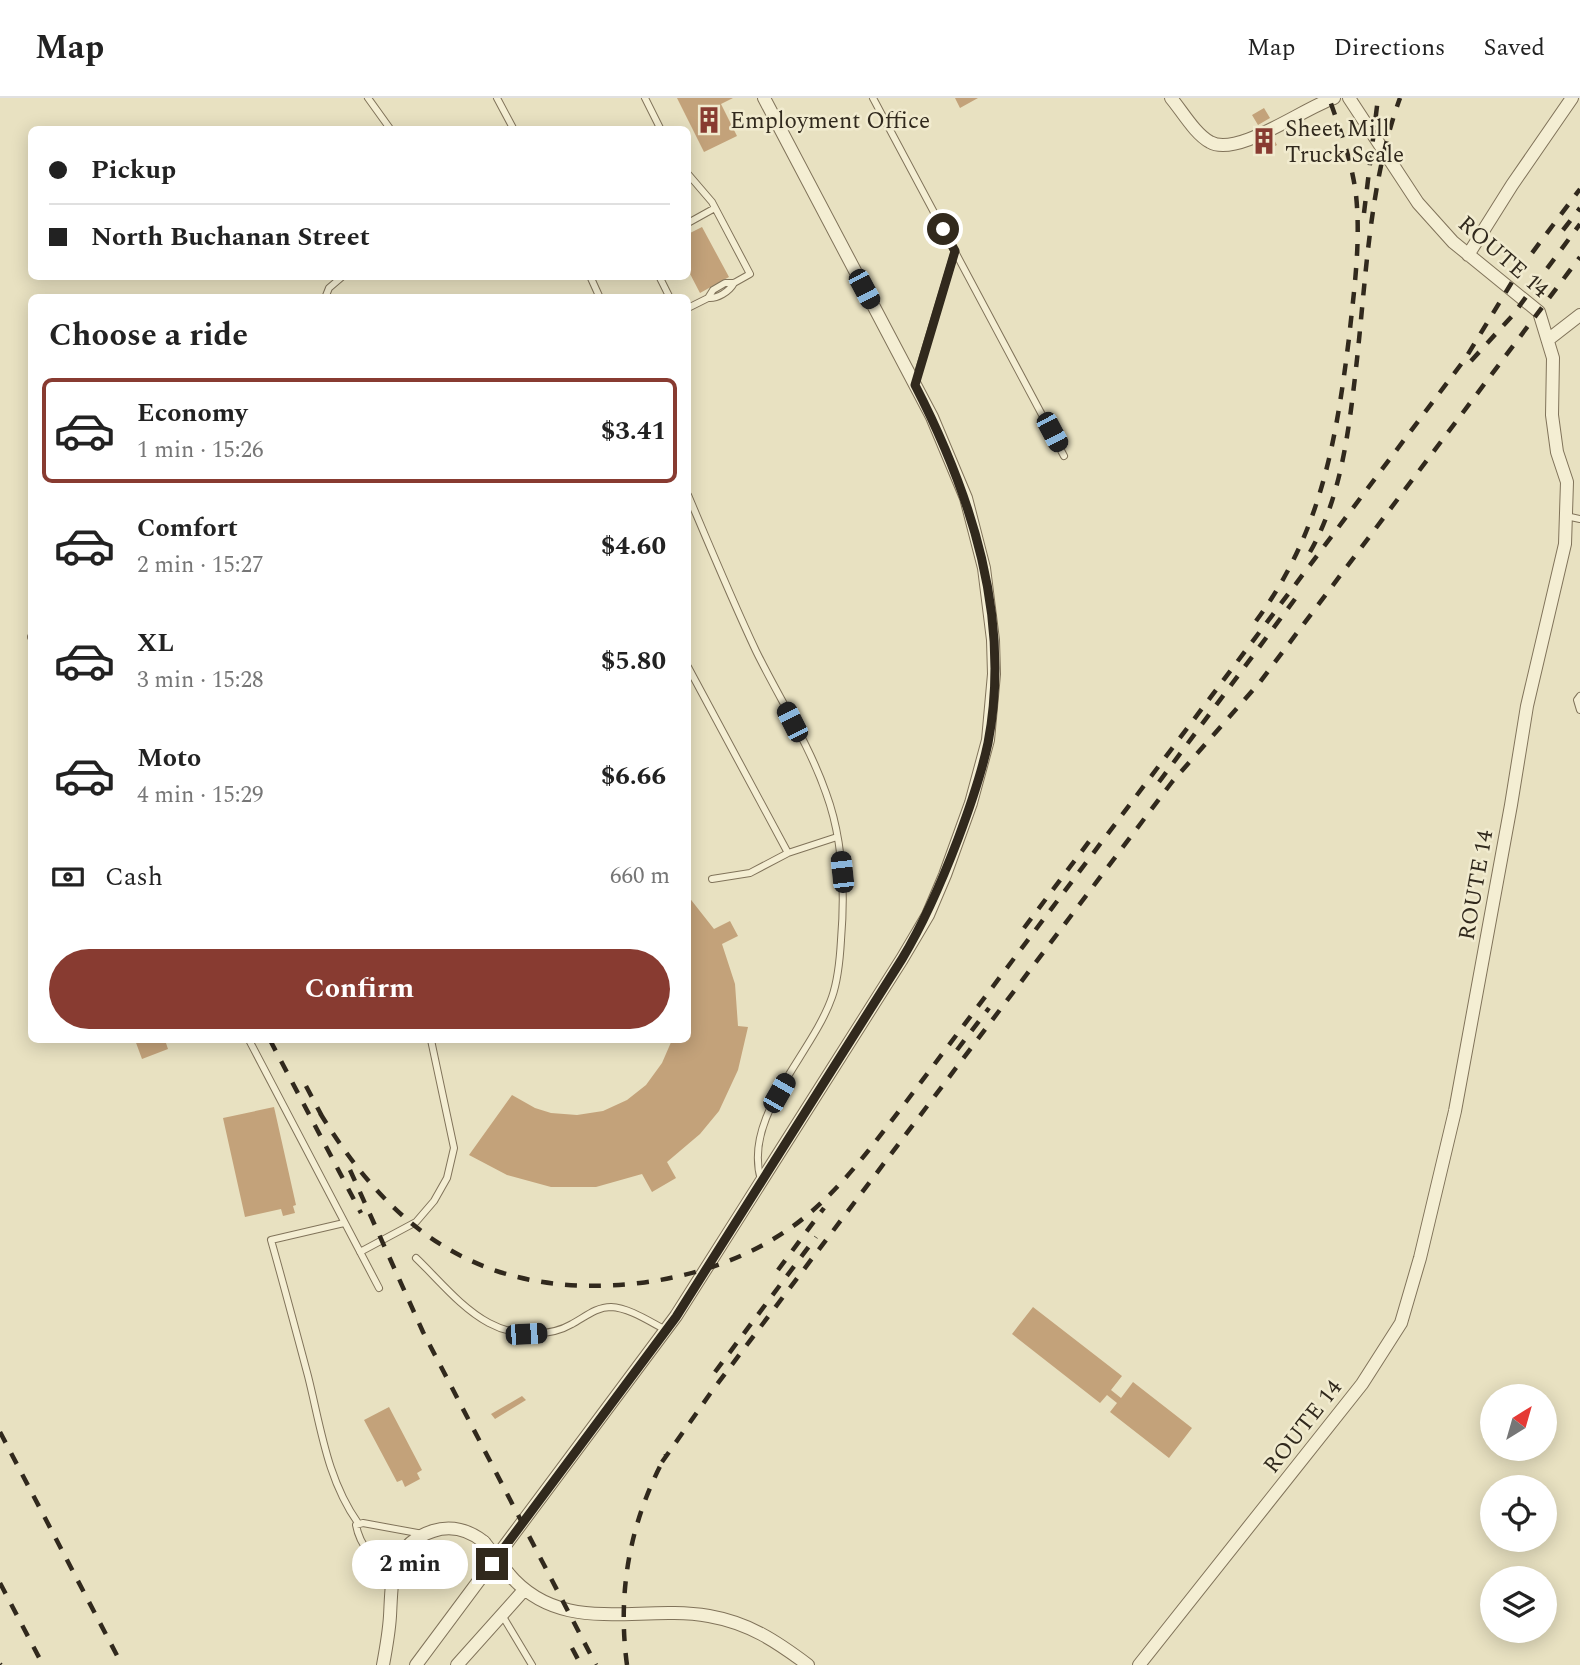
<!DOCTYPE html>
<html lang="en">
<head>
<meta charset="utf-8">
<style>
	:root { --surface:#fff; --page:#f6f6f6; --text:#222; --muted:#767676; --line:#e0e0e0; --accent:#883b31 }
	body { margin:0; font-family:Spectral,serif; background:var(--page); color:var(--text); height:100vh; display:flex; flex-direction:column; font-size:26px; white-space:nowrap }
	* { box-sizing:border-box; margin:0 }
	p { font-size:23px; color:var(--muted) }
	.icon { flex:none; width:38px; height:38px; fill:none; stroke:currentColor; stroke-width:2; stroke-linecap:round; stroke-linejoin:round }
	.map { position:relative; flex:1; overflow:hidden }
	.details { position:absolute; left:28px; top:196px; width:663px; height:749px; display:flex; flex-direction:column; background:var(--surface); border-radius:10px; box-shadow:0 4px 18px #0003 }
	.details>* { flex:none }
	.banner { position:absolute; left:28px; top:28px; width:663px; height:154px; border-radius:10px; box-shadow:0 4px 18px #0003; display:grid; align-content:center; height:154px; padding:0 21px; background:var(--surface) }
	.needle { width:46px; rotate:37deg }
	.controls { position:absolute; left:1480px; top:1286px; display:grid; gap:14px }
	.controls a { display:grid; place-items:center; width:77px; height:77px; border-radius:50%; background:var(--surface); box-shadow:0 4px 18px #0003; font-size:35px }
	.end { position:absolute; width:32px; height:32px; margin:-16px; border:9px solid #31291d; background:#fff; box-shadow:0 0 0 4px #fff }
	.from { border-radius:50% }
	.bubble { position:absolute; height:49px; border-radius:24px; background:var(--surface); box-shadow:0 4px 18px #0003; font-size:23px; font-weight:700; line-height:49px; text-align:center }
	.car { position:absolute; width:21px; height:42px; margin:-21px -10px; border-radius:9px; box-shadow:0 0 5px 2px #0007; background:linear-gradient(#222 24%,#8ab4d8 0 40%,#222 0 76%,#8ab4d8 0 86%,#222 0) }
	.banner b { display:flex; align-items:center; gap:24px; height:66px; font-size:26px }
	.banner b+b { border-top:2px solid var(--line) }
	.banner i { width:18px; height:18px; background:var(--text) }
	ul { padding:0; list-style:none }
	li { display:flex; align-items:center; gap:21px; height:105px; margin:0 14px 10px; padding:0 7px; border:4px solid transparent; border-radius:10px }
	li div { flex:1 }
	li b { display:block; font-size:26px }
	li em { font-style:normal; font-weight:700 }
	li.selected { border-color:var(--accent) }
	li>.icon { width:63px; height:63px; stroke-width:1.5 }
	h2 { padding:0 21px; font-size:32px; line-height:84px }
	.pay { display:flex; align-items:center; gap:18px; height:77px; padding:0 21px; font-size:26px }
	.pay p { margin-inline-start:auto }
	.primary-button { display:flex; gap:14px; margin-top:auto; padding:14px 21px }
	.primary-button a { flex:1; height:80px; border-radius:42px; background:var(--accent); color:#fff; font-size:28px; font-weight:700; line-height:80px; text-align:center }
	header { display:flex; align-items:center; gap:42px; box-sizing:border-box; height:98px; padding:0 35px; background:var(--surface); border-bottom:2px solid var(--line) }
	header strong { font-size:33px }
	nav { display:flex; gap:38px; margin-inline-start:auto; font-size:24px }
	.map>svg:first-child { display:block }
	.building { fill:#c3a27a }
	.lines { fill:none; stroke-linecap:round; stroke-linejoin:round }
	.lane-casing { stroke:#80735a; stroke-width:8 }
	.street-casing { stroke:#80735a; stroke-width:14 }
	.lane { stroke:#f4eed3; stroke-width:6 }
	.street { stroke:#f4eed3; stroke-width:12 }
	.rail { stroke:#31291d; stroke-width:4.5; stroke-dasharray:12 12; stroke-linecap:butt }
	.street-bridge-casing { stroke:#80735a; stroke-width:14; stroke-linecap:butt }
	.street-bridge { stroke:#f4eed3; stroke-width:12 }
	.route { stroke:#31291d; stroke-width:9 }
	.labels { text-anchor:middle; stroke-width:5; stroke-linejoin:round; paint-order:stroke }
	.poi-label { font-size:23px; fill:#31291d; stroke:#f1ebcf; text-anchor:start }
	.street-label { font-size:23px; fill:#31291d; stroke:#f1ebcf }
</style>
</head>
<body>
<header>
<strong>Map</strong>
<nav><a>Map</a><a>Directions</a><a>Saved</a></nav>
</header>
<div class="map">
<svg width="1580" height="1567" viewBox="0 0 1580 1567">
	<rect width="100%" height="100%" fill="#e8e1c1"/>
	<path class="building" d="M677,0H733L721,6L737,38L704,54Z
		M955,0H978L960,10Z
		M1264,10L1270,20L1258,27L1252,17Z
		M1267,30L1277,47L1260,56L1251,39Z
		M702,129L729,179L700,195L688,172V136Z
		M688,798L714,831L730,823L738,838L722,846L735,886L738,928L748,929L738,972L719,1013L700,1036L667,1064L676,1080L652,1094L642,1076L596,1089H551L507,1077L469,1057L512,997L535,1010L551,1015L577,1017L603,1013L627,1002L646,987L662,965L672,942H688Z
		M135,942H165L168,951L142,961Z
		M274,1009L296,1107L293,1108L295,1115L283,1118L281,1111L245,1119L223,1020Z
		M1033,1209L1122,1278L1111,1292L1121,1300L1133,1284L1192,1330L1169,1360L1110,1314L1117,1305L1107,1297L1100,1305L1012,1236Z
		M522,1298L526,1302L495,1321L491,1316Z
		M389,1309L422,1372L417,1375L420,1381L405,1389L402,1382L397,1384L364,1322Z"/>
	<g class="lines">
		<defs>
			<path id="lane" d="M368,0L391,32
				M497,0L514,32
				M645,0L661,32
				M873,0L1064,358
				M688,76L712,104L750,176L734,185H725L713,192L708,200L688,210
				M688,125L715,110
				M590,178L600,200
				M659,178L670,200
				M325,200L329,190L343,178
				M708,200C717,201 729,194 734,185
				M915,285L955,153
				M688,397C710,449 732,502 756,553C779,600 809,646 826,695C843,741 845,794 841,842C840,860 838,882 832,899C812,957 742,1018 761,1082
				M1566,418L1580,421
				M31,539H32
				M688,569L788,755L837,739
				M1580,598L1577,602L1580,612
				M712,781L750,775L788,755
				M249,942L379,1190
				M344,1125L271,1142C284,1188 296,1233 308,1278C321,1330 327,1381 358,1425
				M360,1154L416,1124L434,1103L447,1080L454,1050L431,942
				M416,1160C439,1182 461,1210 489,1225C513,1238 548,1240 572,1226C585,1219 596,1209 611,1209C630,1210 650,1224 666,1232
				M392,1477C375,1463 360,1449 356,1427L363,1425L423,1436
				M502,1517L532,1567"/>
			<path id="street" d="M1171,0C1182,13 1195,36 1210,44C1237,60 1305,9 1334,0
				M1468,157L1512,87L1572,0
				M1549,241L1580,217
				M508,1475C561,1539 637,1506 709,1518C749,1525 776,1543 808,1567
				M383,1567C386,1551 389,1534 390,1518C392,1481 390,1447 433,1433C451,1427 469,1432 484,1444
				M416,1567L676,1218L902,861L928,817L945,777L971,705L988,642L994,576L993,542L984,470L966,400L932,319L764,0
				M457,1567L524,1492
				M1139,1567L1362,1286L1401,1225L1420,1160L1455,1013L1511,707L1527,608L1565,446L1567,384L1557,354L1552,317L1553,260L1539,214L1453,144L1418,105L1349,0"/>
		</defs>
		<use href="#lane" class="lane-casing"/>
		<use href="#street" class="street-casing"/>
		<use href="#lane" class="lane"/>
		<use href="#street" class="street"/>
		<path class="rail" d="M1364,115L1378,0
			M1563,132L1580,110
			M1471,263L1512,218L1580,126
			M1310,454C1340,401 1348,339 1355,279C1366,187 1368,88 1400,0
			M1256,523C1321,435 1336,344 1349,240C1354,193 1361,144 1356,97C1352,64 1340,31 1329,0
			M1159,684L1295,501
			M1024,830L1091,741
			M270,942L361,1115
			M957,952L989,910
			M306,988L324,1022
			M320,1015C396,1140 490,1202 640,1185C695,1178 746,1161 792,1129C839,1095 871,1049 906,1004L1465,261L1520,171L1580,91
			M350,1072L423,1234L596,1567
			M778,1172L824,1110
			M715,1274L816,1139
			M0,1334L122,1567
			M662,1364L712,1293L1172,684L1260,584L1580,159
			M0,1485L43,1567
			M572,1550L581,1567
			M0,1566L1,1567
			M627,1567C617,1493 630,1423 666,1357"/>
		<defs>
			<path id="street-bridge" d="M484,1444L508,1475"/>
		</defs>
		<use href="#street-bridge" class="street-bridge-casing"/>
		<use href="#street-bridge" class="street-bridge"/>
	</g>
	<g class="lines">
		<path class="route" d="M492,1466L676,1219L902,861C925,823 942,783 958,741C970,709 981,678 988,645C1012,520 971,396 915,287L955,153L943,131"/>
	</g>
	<defs>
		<symbol id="building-bare" viewBox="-9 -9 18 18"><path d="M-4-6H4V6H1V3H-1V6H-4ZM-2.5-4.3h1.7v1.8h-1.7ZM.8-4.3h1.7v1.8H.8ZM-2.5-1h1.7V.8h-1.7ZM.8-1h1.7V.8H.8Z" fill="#883b31" stroke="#f1ebcf" stroke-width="2.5" paint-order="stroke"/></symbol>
	</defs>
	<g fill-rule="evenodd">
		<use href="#building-bare" x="690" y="3" width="38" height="38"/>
		<use href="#building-bare" x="1245" y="24" width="38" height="38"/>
	</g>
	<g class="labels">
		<g class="poi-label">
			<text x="730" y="30">Employment Office</text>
			<text x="1285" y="38">Sheet Mill<tspan x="1285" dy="26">Truck Scale</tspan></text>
		</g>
		<g class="street-label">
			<text transform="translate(1504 158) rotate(41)" y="8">ROUTE 14</text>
			<text transform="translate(1475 787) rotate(-80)" y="8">ROUTE 14</text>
			<text transform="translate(1302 1328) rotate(-52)" y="8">ROUTE 14</text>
		</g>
	</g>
</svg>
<div class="controls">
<a><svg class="needle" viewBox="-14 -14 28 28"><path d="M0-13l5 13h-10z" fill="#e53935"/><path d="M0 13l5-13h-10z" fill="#767676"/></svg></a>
<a><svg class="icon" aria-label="locate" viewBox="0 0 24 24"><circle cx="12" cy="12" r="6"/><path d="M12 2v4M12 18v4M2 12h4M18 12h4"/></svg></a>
<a><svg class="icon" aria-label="layers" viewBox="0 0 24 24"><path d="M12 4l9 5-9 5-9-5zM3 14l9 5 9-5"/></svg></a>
</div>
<i class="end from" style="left:943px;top:131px"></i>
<i class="end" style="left:492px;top:1466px"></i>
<div class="bubble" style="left:352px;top:1442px;width:116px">2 min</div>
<i class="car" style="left:864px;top:191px;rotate:152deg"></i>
<i class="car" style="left:1052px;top:334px;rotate:152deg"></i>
<i class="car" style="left:792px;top:624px;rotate:333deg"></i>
<i class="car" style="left:842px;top:774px;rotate:354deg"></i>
<i class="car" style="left:779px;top:995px;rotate:30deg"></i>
<i class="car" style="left:526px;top:1236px;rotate:87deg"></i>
<div class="banner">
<b><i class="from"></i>Pickup</b>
<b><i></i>North Buchanan Street</b>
</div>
<section class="details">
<h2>Choose a ride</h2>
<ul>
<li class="selected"><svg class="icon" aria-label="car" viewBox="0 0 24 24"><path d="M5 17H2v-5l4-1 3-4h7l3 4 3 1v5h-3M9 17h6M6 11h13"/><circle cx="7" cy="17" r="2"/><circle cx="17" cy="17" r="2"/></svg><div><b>Economy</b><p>1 min · 15:26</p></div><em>$3.41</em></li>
<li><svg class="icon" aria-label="car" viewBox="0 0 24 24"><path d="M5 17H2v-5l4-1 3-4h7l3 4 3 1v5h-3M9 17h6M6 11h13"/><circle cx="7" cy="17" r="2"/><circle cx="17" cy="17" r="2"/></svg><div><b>Comfort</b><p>2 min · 15:27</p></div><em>$4.60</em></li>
<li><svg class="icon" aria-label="car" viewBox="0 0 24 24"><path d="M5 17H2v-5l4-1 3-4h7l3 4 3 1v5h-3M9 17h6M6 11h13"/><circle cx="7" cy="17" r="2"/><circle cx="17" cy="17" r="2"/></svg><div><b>XL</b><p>3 min · 15:28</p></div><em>$5.80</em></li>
<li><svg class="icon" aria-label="car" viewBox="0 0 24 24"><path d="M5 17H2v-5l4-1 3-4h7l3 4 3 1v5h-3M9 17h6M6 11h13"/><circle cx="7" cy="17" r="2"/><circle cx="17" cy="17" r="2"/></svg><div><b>Moto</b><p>4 min · 15:29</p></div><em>$6.66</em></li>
</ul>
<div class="pay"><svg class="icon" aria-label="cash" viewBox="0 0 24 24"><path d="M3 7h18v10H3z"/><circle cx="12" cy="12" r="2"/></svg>Cash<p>660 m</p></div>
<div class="primary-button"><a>Confirm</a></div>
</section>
</div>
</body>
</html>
